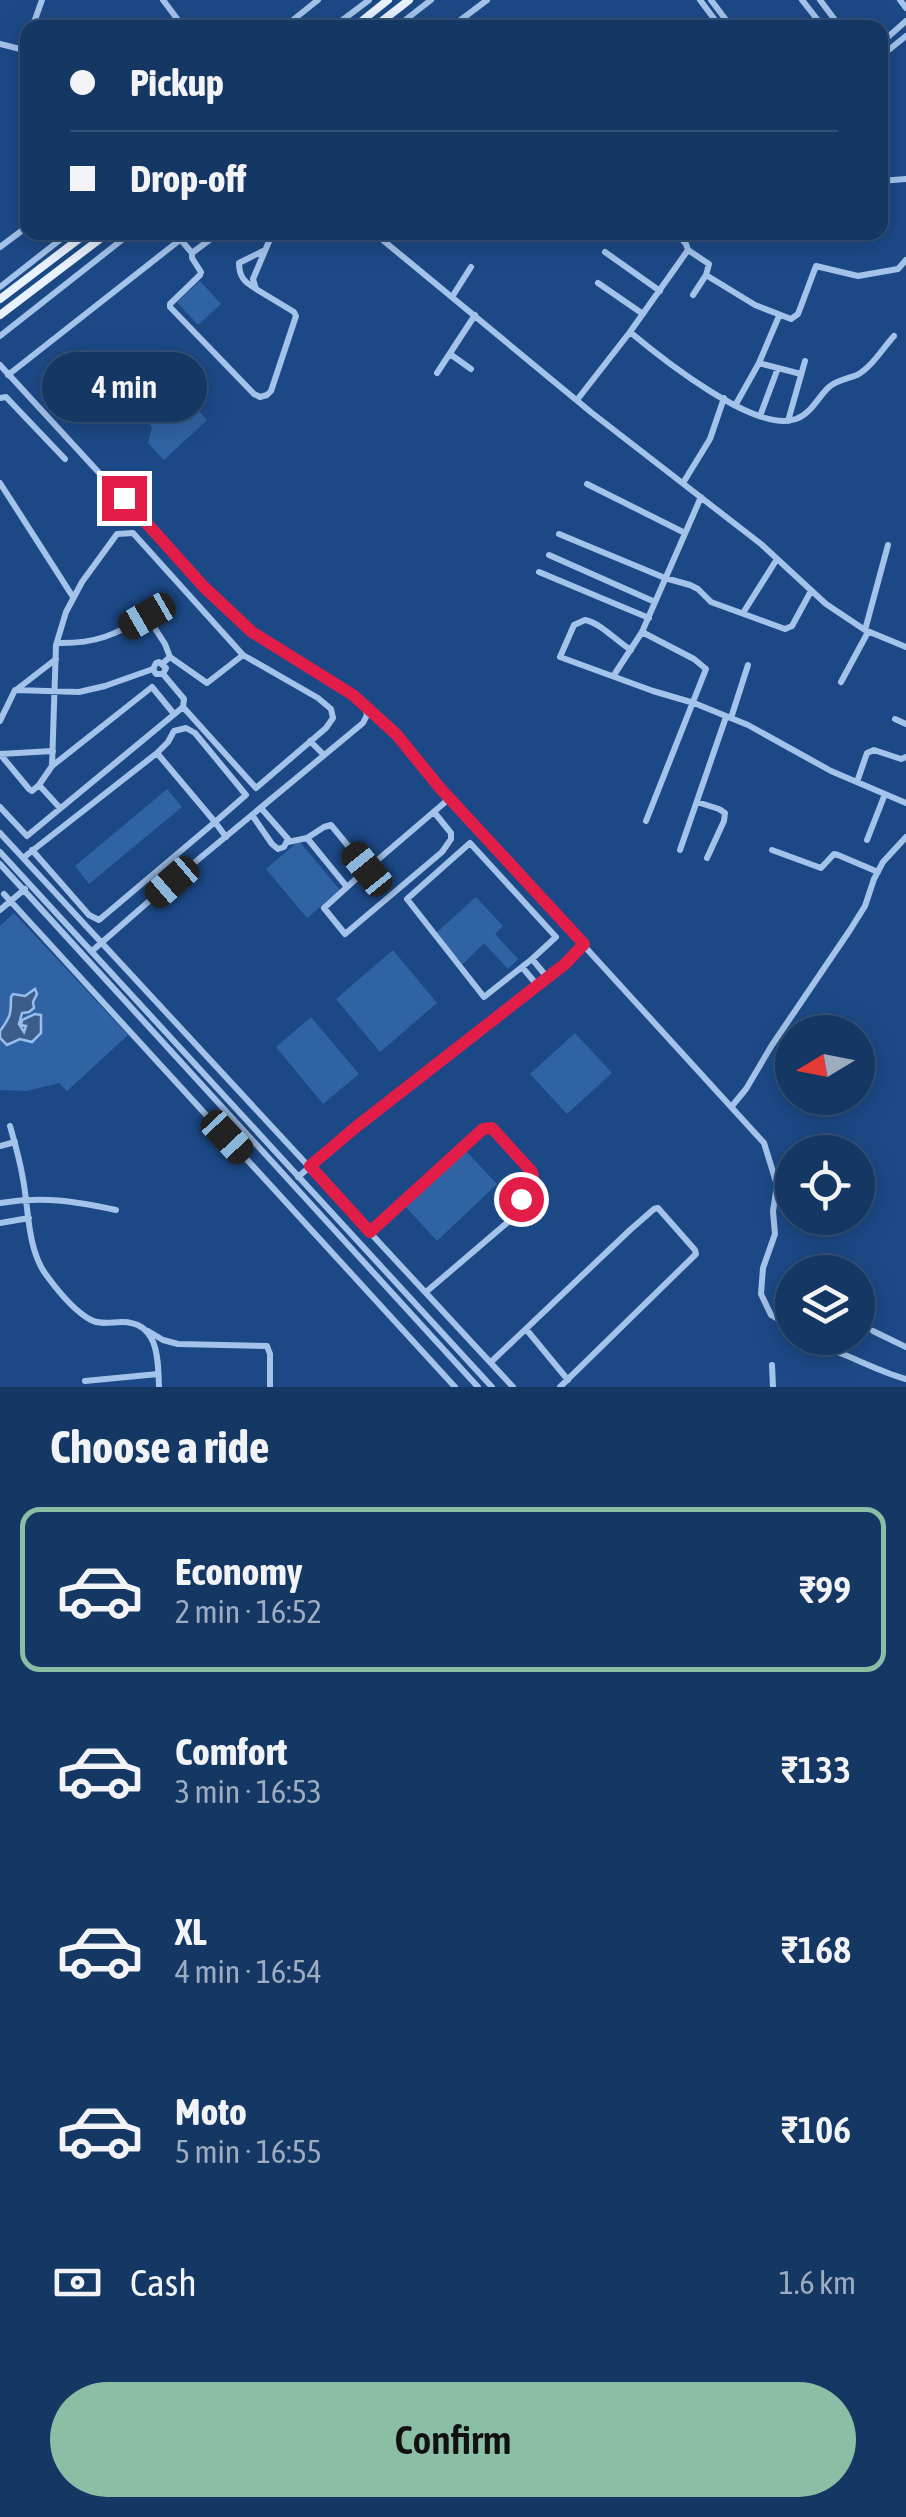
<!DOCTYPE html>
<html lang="en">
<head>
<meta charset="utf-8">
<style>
	:root { --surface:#153764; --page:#22426d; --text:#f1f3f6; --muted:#9dacbf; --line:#345178; --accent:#8abfa5 }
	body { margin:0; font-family:"Asap Condensed",sans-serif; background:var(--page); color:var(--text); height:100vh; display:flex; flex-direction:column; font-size:38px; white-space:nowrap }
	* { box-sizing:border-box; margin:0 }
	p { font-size:32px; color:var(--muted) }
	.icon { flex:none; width:55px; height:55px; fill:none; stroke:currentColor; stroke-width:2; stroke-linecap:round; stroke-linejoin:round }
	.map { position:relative; height:1387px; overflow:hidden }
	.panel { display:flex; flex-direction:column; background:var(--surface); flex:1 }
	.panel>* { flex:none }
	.guide { position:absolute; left:20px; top:20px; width:868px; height:220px; border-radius:20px; box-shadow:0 5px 25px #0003,0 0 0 2px var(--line); display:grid; align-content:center; height:220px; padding:0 50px; background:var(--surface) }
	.needle { width:65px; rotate:260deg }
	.fabs { position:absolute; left:775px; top:1015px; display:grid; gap:20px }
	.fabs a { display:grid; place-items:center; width:100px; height:100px; border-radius:50%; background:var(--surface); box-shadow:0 5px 25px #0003,0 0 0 2px var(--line); font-size:50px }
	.end { position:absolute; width:45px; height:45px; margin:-22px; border:12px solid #e11d48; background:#fff; box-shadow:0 0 0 5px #fff }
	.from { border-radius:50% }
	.bubble { position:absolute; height:70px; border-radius:35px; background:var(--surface); box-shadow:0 5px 25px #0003,0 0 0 2px var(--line); font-size:32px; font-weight:600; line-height:70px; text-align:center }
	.car { position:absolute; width:30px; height:60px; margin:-30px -15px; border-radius:12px; box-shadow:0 0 8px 2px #0007; background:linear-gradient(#222 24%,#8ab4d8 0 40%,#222 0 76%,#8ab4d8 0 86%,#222 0) }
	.guide b { display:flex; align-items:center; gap:35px; height:95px; font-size:38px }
	.guide b+b { border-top:2px solid var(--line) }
	.guide i { width:25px; height:25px; background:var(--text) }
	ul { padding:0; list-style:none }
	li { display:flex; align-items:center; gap:30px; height:165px; margin:0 20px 15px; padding:0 30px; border:5px solid transparent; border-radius:20px }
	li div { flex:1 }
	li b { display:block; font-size:38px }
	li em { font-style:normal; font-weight:600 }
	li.selected { border-color:var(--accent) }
	li>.icon { width:90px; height:90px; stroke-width:1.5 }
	h2 { padding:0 50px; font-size:45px; line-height:120px }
	.pay { display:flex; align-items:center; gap:25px; height:110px; padding:0 50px; font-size:38px }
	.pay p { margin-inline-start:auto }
	.primary-button { display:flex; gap:20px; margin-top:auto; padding:20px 50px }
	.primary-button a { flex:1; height:115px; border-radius:60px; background:var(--accent); color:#111; font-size:40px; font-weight:600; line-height:115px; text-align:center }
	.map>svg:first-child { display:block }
	.green { fill:#3063a3 }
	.water { fill:#3c5d89; stroke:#97beed; stroke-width:2.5 }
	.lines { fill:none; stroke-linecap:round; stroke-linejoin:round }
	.minor { stroke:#a4c3eb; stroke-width:6 }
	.major { stroke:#e8f1fe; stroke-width:8 }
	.route { stroke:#e11d48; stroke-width:12 }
</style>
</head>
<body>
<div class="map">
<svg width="906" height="1387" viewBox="0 0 906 1387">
	<rect width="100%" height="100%" fill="#1c4986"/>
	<path class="green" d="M200,281L221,304L198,325L177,302Z
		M148,355L207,420L164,460L148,443L152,427L136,409L120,412L104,395Z
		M167,789L182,807L89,884L75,866Z
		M299,841L340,890L307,918L266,869Z
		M476,897L503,926L495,934L518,959L508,969L484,943L463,964L435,934Z
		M14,913L128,1035L67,1091L59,1083L26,1091L0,1090V926Z
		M393,950L437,1003L380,1052L336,999Z
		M311,1017L359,1074L323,1104L276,1047Z
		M575,1033L612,1073L567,1114L530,1074Z
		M465,1150L497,1184L437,1241L405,1206Z"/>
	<path class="water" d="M35,989L37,994L33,1002L34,1008L29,1012L22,1013L19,1024L24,1032L26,1026L21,1025L22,1020L35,1014L41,1015V1033L32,1042L20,1039L7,1045L0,1038V1031C11,1016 11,1014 11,997L13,994L25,996Z"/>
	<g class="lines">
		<path class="minor" d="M163,0L184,28
			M700,0L721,28
			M711,0L732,28
			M802,0L824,28
			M820,0L841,28
			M900,0L906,8
			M32,28L42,0
			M283,28L318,0
			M332,28L369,0
			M395,28L431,0
			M450,28L487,0
			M0,44L28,51
			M880,44L906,21
			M24,50L28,40
			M880,57L906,36
			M880,181L906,179
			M373,232L592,413L761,544L826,604L865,630L906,647
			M676,232L686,244L688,250L709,264L706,275L693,295
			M181,240L192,253V258L201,272L200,275L170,304V307L254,394L260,397L267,395L271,391L296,316L294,312L256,289L253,279L273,232
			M0,247L28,226
			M605,252L660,291
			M192,253L220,232
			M706,275L755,305L791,319L798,314L816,266L858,276L898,269L906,260
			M598,283L643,314
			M0,287L70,232
			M255,288C244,282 239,276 239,263L265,250
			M452,297L471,267
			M630,332C661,358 756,434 796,419C812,413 817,398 829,387C837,380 847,379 857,375C871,368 883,348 894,336
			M0,336L132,232
			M450,354L471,369
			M759,363L801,374
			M0,365L204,587L252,632L353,695L365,706L367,715L363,723L171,882L92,951
			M437,373L475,315
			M8,375L190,232
			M0,398L6,397L65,459
			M577,400L630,332L688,250
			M736,404L759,363L779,316
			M760,416L778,368
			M788,421L805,361
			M0,483L73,597
			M683,483L710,439L724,398
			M587,484L685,533
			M131,506L141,498
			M559,534L665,578L690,585L698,589L711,602L785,629L792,626L811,591
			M549,555L655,602
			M539,572L649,618
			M743,613L777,559
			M865,630L888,545
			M642,632L694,659L706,669L646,821
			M57,643C95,644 115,635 147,616L165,644L170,657L163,663
			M631,650C616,641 601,623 585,620L574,625L560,657L653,691L694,703L748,725L831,771L906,803
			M614,675L642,632L701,497
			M841,682L868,632
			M16,690L56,659
			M365,706L396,733L440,788L764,1143L777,1185L773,1211L775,1234L763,1268L761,1294L771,1315L783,1322L792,1336
			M183,707L256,788L326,728L333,718L331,709L318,698L243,655
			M731,718L748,665
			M895,719L906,724
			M0,721L15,690L79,692L105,686L153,669L156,663L159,662L166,668L163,674
			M310,741L324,755
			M0,754L29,789L32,791L39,785L60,808
			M0,754L53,751
			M52,766L152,687L174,714
			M857,782L867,753L874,750L901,759L906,757
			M39,785L52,766L56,645L66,612L82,582L117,534L133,533L243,655L207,683L170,657
			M697,802L719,809L725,813L724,821L707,858
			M0,807L27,836L183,707L184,699L163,674H156L153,669
			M252,815L272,844L278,849L284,847L288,839L261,808
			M0,833L513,1387
			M307,838L347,887
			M867,840L885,794
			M288,842L307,838L324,827L331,825L367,869L450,798
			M470,843L556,937L532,959L484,997L407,899Z
			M32,850L89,915L99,920L215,822L157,753
			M680,850L726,717
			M772,850L821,868L834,854L838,855L878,872
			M0,852L492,1387
			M23,858L157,753L168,742L174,731L186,728L195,733L246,795L215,822L226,837
			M0,864L478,1387
			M367,869L324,908L345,934L442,852L451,839V833L434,812
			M4,894L455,1387
			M0,910L25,889
			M532,959L547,977
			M522,967L537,985
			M732,1106L746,1089L772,1045L850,930L865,906L874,879L883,862L906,837
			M10,1126C15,1143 20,1161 23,1179C29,1210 27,1250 47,1276C58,1291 74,1311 91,1320C100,1325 112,1322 122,1322C159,1322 158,1360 159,1387
			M0,1146L15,1142
			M298,1177L356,1127L565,964L584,944
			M0,1203C43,1196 74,1201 116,1210
			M0,1223L29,1218
			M370,1232L483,1129H492L531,1173L534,1184L521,1199L522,1210L426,1292
			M526,1329L568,1380
			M148,1331L163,1340L178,1344L267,1346L270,1354V1387
			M873,1331L906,1347
			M795,1338C806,1346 822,1346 835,1351C859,1360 881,1372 906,1379
			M491,1362L630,1230L654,1209L658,1208L695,1250L696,1254L560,1387
			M772,1365L773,1387
			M85,1381L158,1374"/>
		<path class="major" d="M353,28L388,0
			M373,28L409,0
			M0,299L88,232
			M0,315L109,232"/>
	</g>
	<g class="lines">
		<path class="route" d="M124,498L204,587L252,632L353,695L396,734L440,788L584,944L565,964L356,1127L310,1166L370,1232L483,1129L492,1128L532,1172L534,1184L521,1199"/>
	</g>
</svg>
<div class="fabs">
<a><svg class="needle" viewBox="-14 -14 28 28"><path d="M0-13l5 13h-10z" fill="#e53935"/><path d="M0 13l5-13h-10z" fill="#9dacbf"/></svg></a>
<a><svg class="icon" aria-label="locate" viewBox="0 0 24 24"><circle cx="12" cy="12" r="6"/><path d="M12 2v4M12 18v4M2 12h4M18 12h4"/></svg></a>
<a><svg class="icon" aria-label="layers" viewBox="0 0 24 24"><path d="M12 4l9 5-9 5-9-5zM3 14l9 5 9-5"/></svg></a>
</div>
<i class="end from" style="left:521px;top:1199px"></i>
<i class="end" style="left:124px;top:498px"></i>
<div class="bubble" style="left:42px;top:352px;width:165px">4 min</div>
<i class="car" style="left:147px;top:616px;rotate:240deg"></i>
<i class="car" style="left:367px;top:869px;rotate:321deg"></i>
<i class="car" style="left:172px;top:882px;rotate:229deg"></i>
<i class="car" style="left:227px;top:1137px;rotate:137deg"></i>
<div class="guide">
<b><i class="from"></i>Pickup</b>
<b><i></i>Drop-off</b>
</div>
</div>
<section class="panel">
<h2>Choose a ride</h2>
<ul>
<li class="selected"><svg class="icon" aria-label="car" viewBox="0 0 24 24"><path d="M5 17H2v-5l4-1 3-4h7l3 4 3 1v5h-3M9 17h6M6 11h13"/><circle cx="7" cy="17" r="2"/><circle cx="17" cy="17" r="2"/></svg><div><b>Economy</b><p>2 min · 16:52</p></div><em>₹99</em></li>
<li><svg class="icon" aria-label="car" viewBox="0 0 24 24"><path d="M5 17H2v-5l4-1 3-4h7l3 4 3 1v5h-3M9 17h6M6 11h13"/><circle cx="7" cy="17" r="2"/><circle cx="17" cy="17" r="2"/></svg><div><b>Comfort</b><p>3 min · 16:53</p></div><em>₹133</em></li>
<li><svg class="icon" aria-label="car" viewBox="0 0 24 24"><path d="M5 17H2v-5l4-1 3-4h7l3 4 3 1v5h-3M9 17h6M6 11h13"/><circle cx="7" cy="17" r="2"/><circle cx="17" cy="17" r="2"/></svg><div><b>XL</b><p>4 min · 16:54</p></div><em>₹168</em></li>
<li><svg class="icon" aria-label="car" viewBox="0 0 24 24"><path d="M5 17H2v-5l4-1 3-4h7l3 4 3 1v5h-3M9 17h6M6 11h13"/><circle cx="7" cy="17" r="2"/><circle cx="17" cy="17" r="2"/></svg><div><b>Moto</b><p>5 min · 16:55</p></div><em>₹106</em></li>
</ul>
<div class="pay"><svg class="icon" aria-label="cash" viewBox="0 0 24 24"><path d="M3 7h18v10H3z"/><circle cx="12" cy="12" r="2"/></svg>Cash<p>1.6 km</p></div>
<div class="primary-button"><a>Confirm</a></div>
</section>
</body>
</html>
